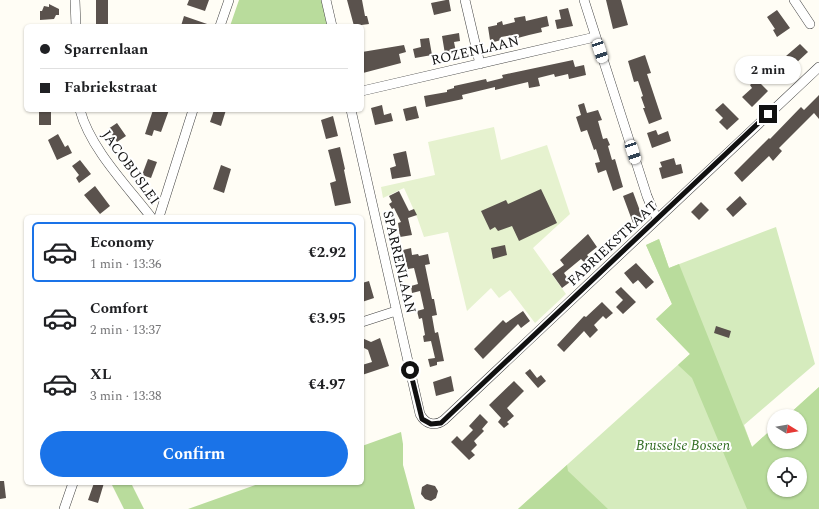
<!DOCTYPE html>
<html lang="en">
<head>
<meta charset="utf-8">
<style>
	:root { --surface:#fff; --page:#f2f2f2; --text:#202124; --muted:#757577; --line:#e0e0e0; --accent:#1a73e8 }
	body { margin:0; font-family:Spectral,serif; background:var(--page); color:var(--text); height:100vh; display:flex; flex-direction:column; font-size:15px; white-space:nowrap }
	* { box-sizing:border-box; margin:0 }
	p { font-size:13px; color:var(--muted) }
	.icon { flex:none; width:22px; height:22px; fill:none; stroke:currentColor; stroke-width:2; stroke-linecap:round; stroke-linejoin:round }
	.map { position:relative; flex:1; overflow:hidden }
	.sheet { position:absolute; left:24px; top:215px; width:340px; height:270px; display:flex; flex-direction:column; background:var(--surface); border-radius:6px; box-shadow:0 1px 3px #0004 }
	.sheet>* { flex:none }
	.guide { position:absolute; left:24px; top:24px; width:340px; height:88px; border-radius:6px; box-shadow:0 1px 3px #0004; display:grid; align-content:center; height:88px; padding:0 16px; background:var(--surface) }
	.needle { width:26px; rotate:101deg }
	.controls { position:absolute; left:767px; top:409px; display:grid; gap:8px }
	.controls a { display:grid; place-items:center; width:40px; height:40px; border-radius:50%; background:var(--surface); box-shadow:0 1px 3px #0004; font-size:20px }
	.end { position:absolute; width:18px; height:18px; margin:-9px; border:5px solid #111; background:#fff; box-shadow:0 0 0 2px #fff }
	.from { border-radius:50% }
	.bubble { position:absolute; height:28px; border-radius:14px; background:var(--surface); box-shadow:0 1px 3px #0004; font-size:13px; font-weight:700; line-height:28px; text-align:center }
	.car { position:absolute; width:12px; height:24px; margin:-12px -6px; border-radius:5px; box-shadow:0 0 3px 1px #0007; background:linear-gradient(#fff 24%,#345 0 40%,#fff 0 76%,#345 0 86%,#fff 0) }
	.guide b { display:flex; align-items:center; gap:14px; height:38px; font-size:15px }
	.guide b+b { border-top:1px solid var(--line) }
	.guide i { width:10px; height:10px; background:var(--text) }
	ul { padding:7px 0 0; list-style:none }
	li { display:flex; align-items:center; gap:12px; height:60px; margin:0 8px 6px; padding:0 8px; border:2px solid transparent; border-radius:6px }
	li div { flex:1 }
	li b { display:block; font-size:15px }
	li em { font-style:normal; font-weight:700 }
	li.current { border-color:var(--accent) }
	li>.icon { width:36px; height:36px; stroke-width:1.5 }
	.cta { display:flex; gap:8px; margin-top:auto; padding:8px 16px }
	.cta a { flex:1; height:46px; border-radius:24px; background:var(--accent); color:#fff; font-size:16px; font-weight:700; line-height:46px; text-align:center }
	.map>svg:first-child { display:block }
	.green { fill:#d5ebbd; fill-rule:evenodd }
	.forest { fill:#b9dc9c; fill-rule:evenodd }
	.pitch { fill:#e6f2cf }
	.building { fill:#5a524d }
	.lines { fill:none; stroke-linecap:round; stroke-linejoin:round }
	.minor-casing { stroke:#444; stroke-width:10 }
	.minor { stroke:#fff; stroke-width:9 }
	.route { stroke:#111; stroke-width:5 }
	.labels { text-anchor:middle; stroke-width:4; stroke-linejoin:round; paint-order:stroke }
	.street-label { font-size:14px; fill:#111; stroke:#fff }
	.park-label { font-size:14px; font-style:italic; fill:#2f6b1f; stroke:#fff }
</style>
</head>
<body>
<div class="map">
<svg width="819" height="509" viewBox="0 0 819 509">
	<rect width="100%" height="100%" fill="#fffdf5"/>
	<path class="green" d="M776,227L815,364L744,425L752,447L774,427V442H800V416H787L819,387V509H518L690,354L656,319L672,304L646,245L659,239L669,268ZM774,464H800V490H774Z"/>
	<path class="forest" d="M239,0H322L328,26H230Z
		M659,239L669,268L679,264L752,447L774,427V442H800V416H787L819,387V509H747L692,378L678,365L690,354L656,319L672,304L646,245ZM774,464H800V490H774Z
		M401,432L403,444V465L415,509H188L261,483H362V446Z
		M567,465L568,471L608,509H518Z
		M111,483H131L144,509H124Z"/>
	<path class="pitch" d="M494,127L501,160L547,145L570,214L533,248L566,294L535,323L510,290L499,298L491,288L467,311L448,232L424,237L417,217L404,188L383,198L381,187L435,175L428,142Z"/>
	<path class="building" d="M96,0H108V26H96Z
		M189,0H209L205,11L187,5Z
		M347,0H362L365,16H367L369,24L354,26Z
		M446,0H449L451,11L434,15L431,3Z
		M606,0H621L628,25L613,29Z
		M49,4L59,9V15H56L54,19L40,20V11H42L44,6L49,7Z
		M568,8L573,26L557,29L555,20L561,19L559,10Z
		M777,10L790,28L777,37L773,30L775,29L767,17Z
		M184,16L210,25V26H181Z
		M525,16L526,21L547,16L549,26L541,28L542,32L529,35L514,39L513,35L501,37V40L494,42L493,39L490,40L488,27L497,25V23L502,21L503,25L515,22L514,18Z
		M459,33L460,41L454,42L456,52L445,54L442,36Z
		M429,38L432,55L415,58L413,49L421,47L420,39Z
		M800,44L808,52L794,65L786,56Z
		M404,45L406,52L399,54L401,63L363,73L362,52Z
		M645,55L651,73L647,74L662,119L649,124L643,108H645L641,97L643,96L638,81L634,82L628,61Z
		M573,60L575,67L584,65L586,75L569,79L568,74L555,77L554,74L538,78L540,86L529,88L528,82L495,90V87L462,95L463,99L426,107L424,96L447,92V90L454,88V86L486,79L487,82L503,78L502,75Z
		M756,79L768,91L752,107L742,97L752,88L750,85Z
		M819,95V119L814,113L779,148L782,151L773,161L769,156L742,182L734,173L769,138L770,139L801,107L804,110Z
		M584,103L587,113L598,110L602,120L598,121L603,139L607,138L610,145L608,146L612,160L615,159L623,187L613,191L606,170L598,173L595,163L600,162L596,149L594,150L587,130L581,132L576,117L581,115L578,105Z
		M723,103L739,119L727,130L719,122L723,118L715,110Z
		M382,105L384,115L391,113L393,121L375,125L371,108Z
		M416,106L419,118L406,121L403,109Z
		M39,110H51V125H39Z
		M153,110H169L161,132L154,130L152,136L145,134Z
		M214,110H226L221,126L210,122Z
		M333,116L338,136L326,139L321,120Z
		M117,123L126,136L117,142L108,129Z
		M656,130L658,135L668,131L671,141L652,148L647,133Z
		M58,134L65,147L68,145L72,153L57,160L48,140Z
		M340,147L345,169L344,170L351,203L335,206L330,183L336,181L328,150Z
		M406,151L411,176L392,179L390,168L396,166L393,154Z
		M674,158L676,165L681,164L683,173L662,179L659,168L662,167L660,162Z
		M148,159L157,162L151,178L142,175Z
		M80,160L91,174L79,183L76,178L79,175L72,166Z
		M221,165L231,169L224,193L213,189Z
		M95,186L110,206L100,214L84,195Z
		M541,189L557,223L519,241L512,226L498,231L495,227L490,230L481,211L506,200L508,204Z
		M399,191L409,211L414,209L417,215L408,218L412,235L400,237L398,223L401,222L394,208L392,209L389,204L392,202L389,196Z
		M633,192L643,219L633,223L623,196Z
		M740,196L747,204L733,217L726,209Z
		M701,202L709,210L699,220L691,212Z
		M588,234L597,247L587,255L590,258L585,263L581,259L564,273L570,282L562,288L552,274L564,265L560,260Z
		M505,245L507,255L493,259L491,248Z
		M411,248L412,255L418,254L419,256L428,254L430,264L425,265L432,299H434L437,315L432,316L435,333L438,332L444,361L437,362V365L430,367L428,359L435,358L431,341L424,342L423,336L425,335L422,318L419,319L417,311L424,309L420,291L412,293L411,286L418,284L414,268L408,269L403,250Z
		M636,263L654,282L646,289L638,280L633,284L624,273Z
		M369,281L374,298L362,302V283Z
		M621,287L636,302L623,314L616,307L623,300L615,292Z
		M602,302L613,313L606,319L603,316L594,325L598,330L590,338L584,331L564,352L557,345L584,316L586,317Z
		M523,311L530,321L521,328L518,324L483,359L474,349L503,320L506,323Z
		M716,326L731,331L729,338L714,333Z
		M362,338L371,342L380,338L389,366L362,375V365L372,362L368,350L362,347Z
		M530,369L537,378L541,375L546,381L538,388L525,373Z
		M451,376L454,391L436,396L433,382Z
		M514,381L524,391L507,408L514,416L507,422L509,424L504,428L498,422L501,418L489,405Z
		M480,414L488,422L482,429L484,431L474,441L477,445L471,451L475,455L469,460L451,442L457,436L462,441L473,430L469,426Z
		M0,481H4L6,498L0,499Z
		M94,483H104L98,503L88,500Z
		M427,484L435,486L438,491L436,498L431,501L425,499L421,494L422,487Z"/>
	<g class="lines">
		<defs>
			<path id="minor" d="M75,0L76,26
				M326,0L332,26
				M465,0L480,64
				M584,0L647,196L654,213L658,218
				M794,0L810,24
				M220,26L229,0
				M362,91L595,37
				M80,110C90,148 127,186 151,217
				M351,110L420,414C425,424 435,427 444,420L819,67
				M159,217L193,110
				M362,322L396,311
				M64,509L73,483"/>
		</defs>
		<use href="#minor" class="minor-casing"/>
		<use href="#minor" class="minor"/>
	</g>
	<g class="lines">
		<path class="route" d="M410,370L422,419L431,424L441,423L768,114"/>
	</g>
	<g class="labels">
		<g class="street-label">
			<text transform="translate(475 50) rotate(-13)" y="5">ROZENLAAN</text>
			<text transform="translate(131 167) rotate(54)" y="5">JACOBUSLEI</text>
			<text transform="translate(612 243) rotate(-43)" y="5">FABRIEKSTRAAT</text>
			<text transform="translate(400 262) rotate(77)" y="5">SPARRENLAAN</text>
		</g>
		<g class="park-label">
			<text x="683" y="450">Brusselse Bossen</text>
		</g>
	</g>
</svg>
<div class="controls">
<a><svg class="needle" viewBox="-14 -14 28 28"><path d="M0-13l5 13h-10z" fill="#e53935"/><path d="M0 13l5-13h-10z" fill="#757577"/></svg></a>
<a><svg class="icon" aria-label="locate" viewBox="0 0 24 24"><circle cx="12" cy="12" r="6"/><path d="M12 2v4M12 18v4M2 12h4M18 12h4"/></svg></a>
</div>
<i class="end from" style="left:410px;top:370px"></i>
<i class="end" style="left:768px;top:114px"></i>
<div class="bubble" style="left:735px;top:56px;width:66px">2 min</div>
<i class="car" style="left:600px;top:51px;rotate:162deg"></i>
<i class="car" style="left:633px;top:152px;rotate:162deg"></i>
<div class="guide">
<b><i class="from"></i>Sparrenlaan</b>
<b><i></i>Fabriekstraat</b>
</div>
<section class="sheet">
<ul>
<li class="current"><svg class="icon" aria-label="car" viewBox="0 0 24 24"><path d="M5 17H2v-5l4-1 3-4h7l3 4 3 1v5h-3M9 17h6M6 11h13"/><circle cx="7" cy="17" r="2"/><circle cx="17" cy="17" r="2"/></svg><div><b>Economy</b><p>1 min · 13:36</p></div><em>€2.92</em></li>
<li><svg class="icon" aria-label="car" viewBox="0 0 24 24"><path d="M5 17H2v-5l4-1 3-4h7l3 4 3 1v5h-3M9 17h6M6 11h13"/><circle cx="7" cy="17" r="2"/><circle cx="17" cy="17" r="2"/></svg><div><b>Comfort</b><p>2 min · 13:37</p></div><em>€3.95</em></li>
<li><svg class="icon" aria-label="car" viewBox="0 0 24 24"><path d="M5 17H2v-5l4-1 3-4h7l3 4 3 1v5h-3M9 17h6M6 11h13"/><circle cx="7" cy="17" r="2"/><circle cx="17" cy="17" r="2"/></svg><div><b>XL</b><p>3 min · 13:38</p></div><em>€4.97</em></li>
</ul>
<div class="cta"><a>Confirm</a></div>
</section>
</div>
</body>
</html>
